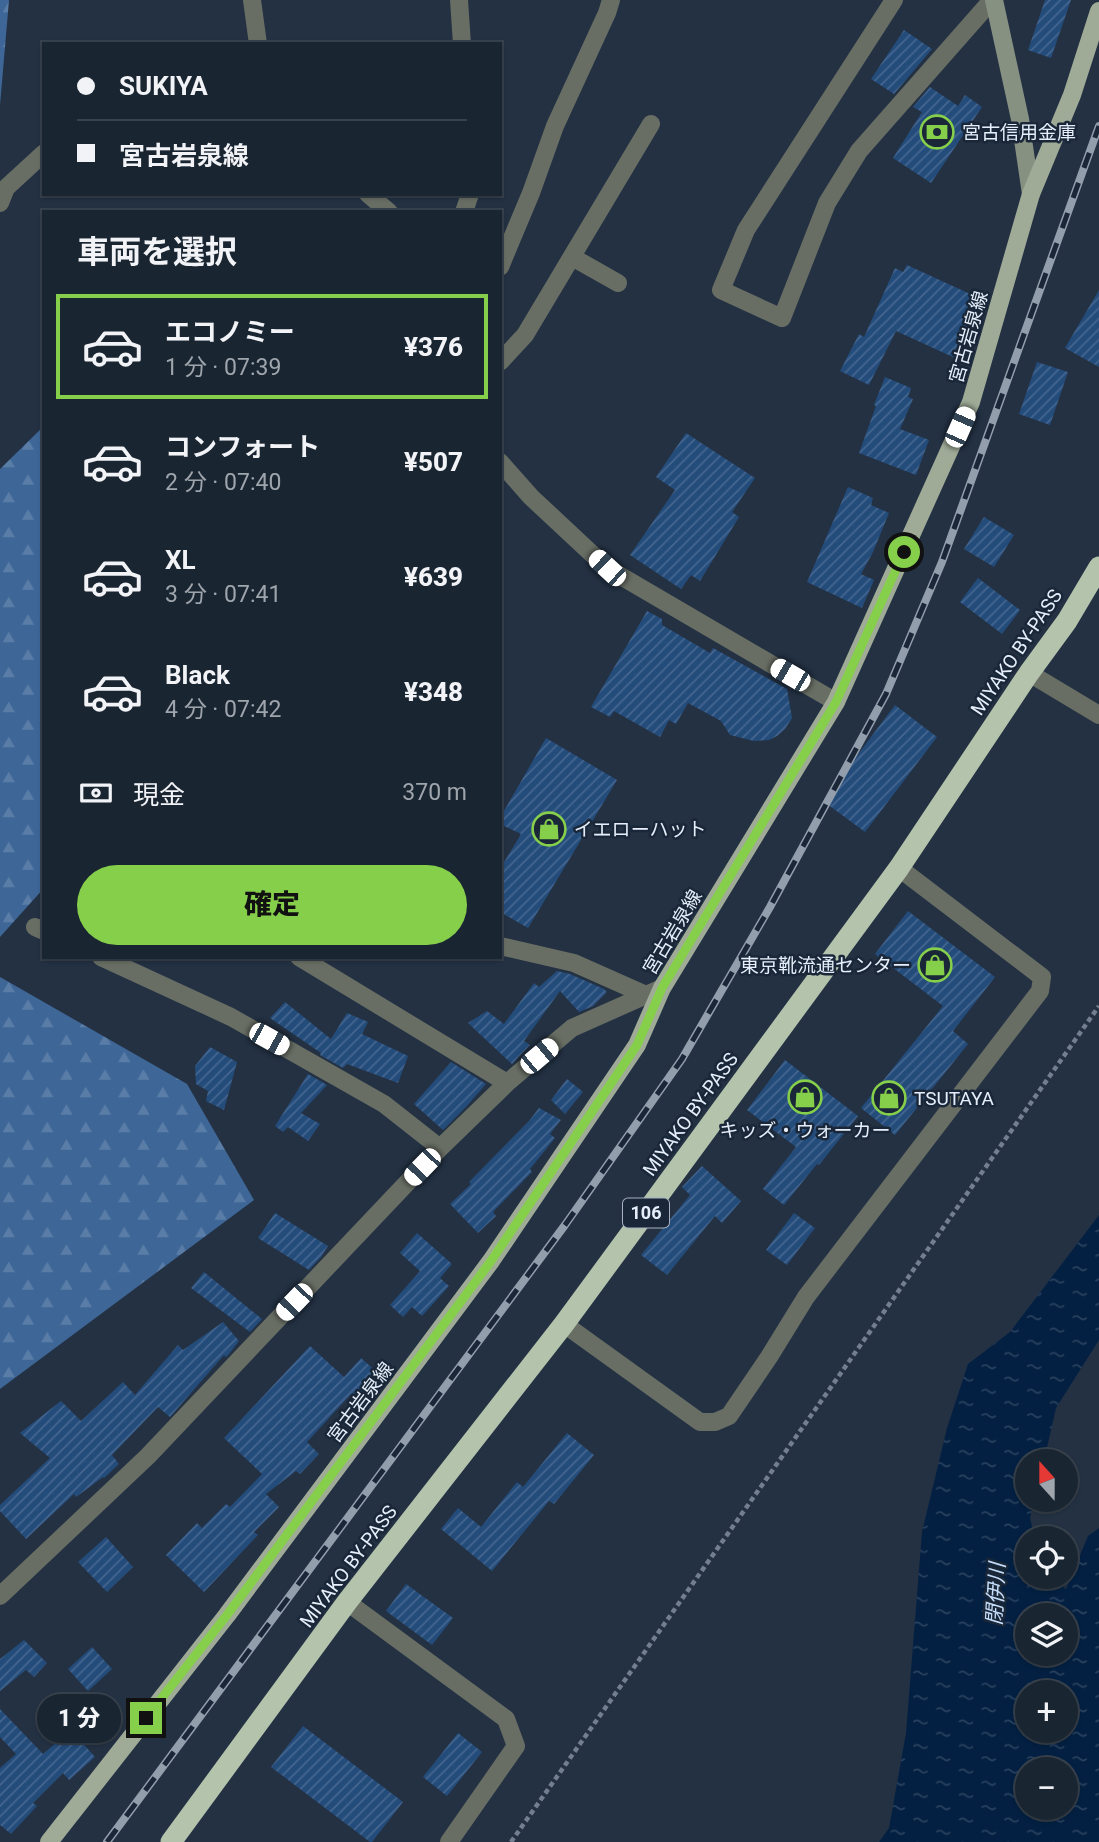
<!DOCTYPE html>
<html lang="ja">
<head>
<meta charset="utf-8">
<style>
	:root { --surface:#1a2532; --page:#232d3a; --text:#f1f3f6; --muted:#9fa5ac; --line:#38424d; --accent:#86cf4b }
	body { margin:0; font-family:Roboto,"Noto Sans JP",sans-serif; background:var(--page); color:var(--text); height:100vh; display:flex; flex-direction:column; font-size:26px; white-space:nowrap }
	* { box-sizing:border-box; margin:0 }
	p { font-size:23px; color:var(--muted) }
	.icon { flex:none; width:38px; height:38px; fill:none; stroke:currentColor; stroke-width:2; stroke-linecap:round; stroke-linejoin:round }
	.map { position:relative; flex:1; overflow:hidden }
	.panel { position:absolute; left:42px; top:210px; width:460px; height:749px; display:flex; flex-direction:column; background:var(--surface); border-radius:0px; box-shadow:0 2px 5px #0004,0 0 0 2px var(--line) }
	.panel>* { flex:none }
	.hud { position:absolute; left:42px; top:42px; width:460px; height:154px; border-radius:0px; box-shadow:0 2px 5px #0004,0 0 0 2px var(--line); display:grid; align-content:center; height:154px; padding:0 35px; background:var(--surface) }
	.needle { width:46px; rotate:339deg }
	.controls { position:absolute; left:1015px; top:1449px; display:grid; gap:14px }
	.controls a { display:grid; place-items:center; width:63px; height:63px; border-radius:50%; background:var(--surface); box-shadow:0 2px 5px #0004,0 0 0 2px var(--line); font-size:35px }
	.end { position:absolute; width:32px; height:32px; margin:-16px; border:9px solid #86cf4b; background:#111; box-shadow:0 0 0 4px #111 }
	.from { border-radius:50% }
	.bubble { position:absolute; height:49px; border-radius:24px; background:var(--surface); box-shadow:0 2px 5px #0004,0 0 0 2px var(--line); font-size:23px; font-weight:800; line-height:49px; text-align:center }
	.car { position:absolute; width:21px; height:42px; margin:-21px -10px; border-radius:9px; box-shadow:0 0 5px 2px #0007; background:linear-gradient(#fff 24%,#345 0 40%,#fff 0 76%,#345 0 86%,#fff 0) }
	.hud b { display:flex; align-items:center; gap:24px; height:66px; font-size:26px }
	.hud b+b { border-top:2px solid var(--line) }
	.hud i { width:18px; height:18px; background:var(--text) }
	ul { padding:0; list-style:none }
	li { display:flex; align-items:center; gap:21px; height:105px; margin:0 14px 10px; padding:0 21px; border:4px solid transparent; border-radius:0px }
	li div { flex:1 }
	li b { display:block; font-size:26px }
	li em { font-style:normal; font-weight:800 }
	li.current { border-color:var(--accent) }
	li>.icon { width:63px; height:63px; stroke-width:1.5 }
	h2 { padding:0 35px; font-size:32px; line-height:84px }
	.pay { display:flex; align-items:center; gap:18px; height:77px; padding:0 35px; font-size:26px }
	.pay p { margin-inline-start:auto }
	.action { display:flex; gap:14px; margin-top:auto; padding:14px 35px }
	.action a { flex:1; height:80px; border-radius:42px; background:var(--accent); color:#111; font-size:28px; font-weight:800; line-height:80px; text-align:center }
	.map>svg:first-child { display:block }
	.forest { fill:url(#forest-firs) }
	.water { fill:url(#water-ripples); fill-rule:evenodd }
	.building { fill:url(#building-hatch) }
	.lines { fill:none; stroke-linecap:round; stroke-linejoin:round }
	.path { stroke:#737f8e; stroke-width:4.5; stroke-dasharray:5 3.5; stroke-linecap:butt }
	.street { stroke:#686e64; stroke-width:18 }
	.secondary { stroke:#879181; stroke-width:18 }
	.primary { stroke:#9fab97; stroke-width:18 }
	.highway { stroke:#b4c3ab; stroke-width:21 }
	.rail-casing { stroke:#939eac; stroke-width:8 }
	.rail { stroke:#192738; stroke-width:5; stroke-dasharray:16; stroke-linecap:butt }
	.route { stroke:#86cf4b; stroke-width:9 }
	.labels { text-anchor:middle; stroke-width:5; stroke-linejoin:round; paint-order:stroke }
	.shield { fill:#192738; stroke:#a8b2c0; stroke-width:2 }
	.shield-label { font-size:18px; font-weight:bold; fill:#e5eefa }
	.poi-label { font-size:19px; fill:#e5eefa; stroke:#192738; text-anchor:start }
	.street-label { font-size:19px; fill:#e5eefa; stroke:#192738 }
	.water-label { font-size:21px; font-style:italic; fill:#c5ddfa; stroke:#192738 }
</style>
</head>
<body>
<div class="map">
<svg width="1099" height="1842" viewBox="0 0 1099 1842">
	<defs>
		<pattern id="forest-firs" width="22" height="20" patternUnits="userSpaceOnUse" patternTransform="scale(1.75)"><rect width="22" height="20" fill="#3e6798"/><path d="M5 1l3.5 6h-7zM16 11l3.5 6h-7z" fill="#5a7da7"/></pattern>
		<pattern id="water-ripples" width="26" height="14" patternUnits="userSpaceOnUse" patternTransform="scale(1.75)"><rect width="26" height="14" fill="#032042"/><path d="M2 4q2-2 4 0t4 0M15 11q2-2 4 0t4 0" fill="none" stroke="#28415e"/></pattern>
		<pattern id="building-hatch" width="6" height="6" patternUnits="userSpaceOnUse" patternTransform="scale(1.75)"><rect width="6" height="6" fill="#244c7b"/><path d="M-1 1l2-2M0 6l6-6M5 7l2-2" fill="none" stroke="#44668f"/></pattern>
	</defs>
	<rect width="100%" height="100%" fill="#233143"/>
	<path class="forest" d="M0,0H9L0,105Z
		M44,426V888L0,937V469Z
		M0,977L187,1084L254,1200L0,1389Z"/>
	<path class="water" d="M1099,1215V1340L1056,1408L1044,1461H1027V1500H1034L1030,1518L1035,1538H1027V1577H1050L1066,1589L1088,1536L1099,1528V1842H879L889,1828L906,1733L922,1532L947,1428L968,1364L1010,1332ZM1027,1615H1066V1654H1027ZM1027,1692H1066V1731H1027ZM1027,1769H1066V1808H1027Z"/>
	<path class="building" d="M1045,0H1071L1051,58L1028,50Z
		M904,30L932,49L894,94L871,79Z
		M930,87L958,106L965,95L982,107L931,183L893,158L922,112L913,107Z
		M907,265L981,299L955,358L896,331L869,385L840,371L859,334L864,337L895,268L903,272Z
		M1099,290V367L1065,348Z
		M1037,362L1068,372L1050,425L1019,414Z
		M885,377L911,388L908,397L913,399L900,429L929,440L916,475L859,453L876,406L874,405Z
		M686,433L755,478L732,512L739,517L700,581L691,575L681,589L630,555L675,490L656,477Z
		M848,487L873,498L871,505L889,513L873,552L861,574L874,580L862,608L807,582Z
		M984,517L1014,535L994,567L964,549Z
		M978,578L1020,610L1002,634L960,602Z
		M647,611L662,619V625L710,653L713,648L787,689L792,718L785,729L777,736L769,740L754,741L730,735L721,721L688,703L676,724L669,720L660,737L614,711L610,717L591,707Z
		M895,705L937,737L865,832L823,801Z
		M546,738L617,780L528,928L500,912V869L521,834L500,824V818Z
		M908,911L995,977L953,1031L968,1044L895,1135L861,1108L943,1006L875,954Z
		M557,971L570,974L604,989L607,992L593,1006L579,1012L560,991L524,1041L530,1045L512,1064L468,1023L487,1011L504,1024L534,983L539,987Z
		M285,1002L331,1039L347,1013L368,1022L362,1034L408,1056L398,1083L347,1064L343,1068L320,1055L321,1053L270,1018Z
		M210,1047L237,1062L224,1110L206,1101L208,1091L196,1084L195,1066Z
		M785,1060L858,1116L819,1165L817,1164L784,1205L763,1189L796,1147L747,1110Z
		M451,1062L486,1084L466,1107L443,1130L414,1104Z
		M308,1074L327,1085L301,1113L320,1124L308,1141L288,1127L283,1132L275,1126Z
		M567,1079L583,1092L565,1114L551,1100Z
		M539,1108L561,1120L550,1134L555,1138L530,1169L532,1172L493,1212L496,1216L478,1233L450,1204L471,1184L469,1182L529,1121Z
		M702,1166L741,1201L722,1223L715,1216L667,1275L641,1255L690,1195L682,1187Z
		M275,1213L328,1246L321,1257L309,1270L258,1238Z
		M794,1213L815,1228L787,1265L766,1250Z
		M417,1233L452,1264L440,1278L449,1286L422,1316L412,1307L403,1317L390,1305L420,1271L400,1253Z
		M204,1272L262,1319L250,1332L191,1288Z
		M223,1322L239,1341L229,1354L226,1357L224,1355L170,1417L158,1407L112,1455L119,1464L104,1478L103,1477L76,1497L74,1494L26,1539L0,1511V1505L50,1458L20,1433L61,1401L81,1421L123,1382L135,1395L178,1345L183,1350Z
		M310,1346L344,1377L361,1358L379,1374L356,1399L351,1394L307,1442L319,1454L300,1474L296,1471L266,1494L279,1507L254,1532L258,1535L204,1592L166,1555L197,1523L202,1528L226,1504L230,1507L262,1474L224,1438Z
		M567,1433L594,1455L554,1504L549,1501L492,1571L441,1529L458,1508L481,1527L517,1482L523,1487Z
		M106,1537L133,1567L107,1592L78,1562Z
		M406,1584L453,1618L432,1645L386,1611Z
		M24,1640L47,1663L34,1677L26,1670L0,1691V1659Z
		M92,1647L112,1669L88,1691L68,1669Z
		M0,1709L43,1754L71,1730L95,1757L69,1780L63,1773L33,1803L37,1806L11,1834L0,1825V1768L16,1754L0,1737Z
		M303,1726L403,1802L372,1842H370L271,1767Z
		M458,1733L482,1752L447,1796L423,1777Z"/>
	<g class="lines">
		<path class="path" d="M511,1842L1099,1006"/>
		<path class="street" d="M252,0L258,44
			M459,0L462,44
			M894,0L746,230L721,290L782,318L827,203L859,151L992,0
			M368,194L389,212
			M0,203L6,188L44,153
			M464,212L470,194
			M572,257L618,283
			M500,267L531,193L555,126L607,13L611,0
			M500,362L525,335L651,124
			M500,462L531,497L607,568L836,702
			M1029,673L1099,715
			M35,927L44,931
			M500,946L574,963L646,995
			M101,957L231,1017L384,1104L440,1148
			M299,957L507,1083
			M564,1324L700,1422H715L729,1416L769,1357L806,1297L1040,991L1042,977L899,868
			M0,1596L148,1456L440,1148L507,1083L572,1028L662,988
			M347,1602L506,1719L516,1746L449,1842"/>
		<path class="secondary" d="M994,0L1020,119L1031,194"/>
		<path class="primary" d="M49,1842L227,1615L491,1261L637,1045L662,988L836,702L971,402L1031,194L1072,95L1099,11"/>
		<path class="highway" d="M171,1842L347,1602L564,1324L899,868L1029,673L1067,621L1099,567"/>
		<defs>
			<path id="rail" d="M107,1842L565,1225L682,1059L770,907L886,694L942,562L1099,126"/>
		</defs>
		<use href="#rail" class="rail-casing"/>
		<use href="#rail" class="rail"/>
	</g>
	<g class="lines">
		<path class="route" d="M146,1718L227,1615L491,1261L637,1045L662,988L836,702L904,552"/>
	</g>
	<defs>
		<symbol id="bank-ring" viewBox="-11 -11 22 22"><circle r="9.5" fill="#192738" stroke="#86cf4b" stroke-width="1.5"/><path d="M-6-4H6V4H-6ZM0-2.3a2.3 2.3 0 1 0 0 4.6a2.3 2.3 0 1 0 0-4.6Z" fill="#86cf4b"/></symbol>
		<symbol id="shop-ring" viewBox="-11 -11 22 22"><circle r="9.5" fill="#192738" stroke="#86cf4b" stroke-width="1.5"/><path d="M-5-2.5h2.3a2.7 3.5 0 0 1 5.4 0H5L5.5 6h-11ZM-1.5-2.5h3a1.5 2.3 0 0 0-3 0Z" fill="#86cf4b"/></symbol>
	</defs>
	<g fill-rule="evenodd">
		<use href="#bank-ring" x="918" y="113" width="38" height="38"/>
		<use href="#shop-ring" x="530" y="810" width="38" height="38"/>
		<use href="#shop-ring" x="916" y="946" width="38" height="38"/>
		<use href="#shop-ring" x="786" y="1078" width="38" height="38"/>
		<use href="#shop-ring" x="870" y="1079" width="38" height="38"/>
	</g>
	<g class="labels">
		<rect class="shield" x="623" y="1198.5" width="46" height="29" rx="5"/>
		<g class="shield-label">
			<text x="646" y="1219">106</text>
		</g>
		<g class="poi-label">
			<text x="962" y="139">宮古信用金庫</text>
			<text x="574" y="836">イエローハット</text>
			<text x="911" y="972" text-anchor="end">東京靴流通センター</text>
			<text x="914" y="1105">TSUTAYA</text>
			<text x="805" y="1137" text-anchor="middle">キッズ・ウォーカー</text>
		</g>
		<g class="street-label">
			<text transform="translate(968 337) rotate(-74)" y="7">宮古岩泉線</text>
			<text transform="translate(1016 652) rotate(-56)" y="7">MIYAKO BY-PASS</text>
			<text transform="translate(672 932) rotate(-59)" y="7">宮古岩泉線</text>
			<text transform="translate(690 1114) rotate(-54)" y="7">MIYAKO BY-PASS</text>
			<text transform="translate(360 1402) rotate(-53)" y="7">宮古岩泉線</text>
			<text transform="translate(348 1566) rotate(-53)" y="7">MIYAKO BY-PASS</text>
		</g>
		<g class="water-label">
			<text transform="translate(996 1594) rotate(-87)" y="7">閉伊川</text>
		</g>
	</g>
</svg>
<div class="controls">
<a><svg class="needle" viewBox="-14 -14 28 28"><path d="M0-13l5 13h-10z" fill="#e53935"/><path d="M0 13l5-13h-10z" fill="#9fa5ac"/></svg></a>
<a><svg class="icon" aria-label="locate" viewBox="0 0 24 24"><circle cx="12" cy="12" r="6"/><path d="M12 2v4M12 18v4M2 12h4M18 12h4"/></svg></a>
<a><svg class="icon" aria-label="layers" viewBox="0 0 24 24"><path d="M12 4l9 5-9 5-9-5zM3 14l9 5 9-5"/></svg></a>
<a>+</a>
<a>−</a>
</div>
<i class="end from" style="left:904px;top:552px"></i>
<i class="end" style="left:146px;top:1718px"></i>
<div class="bubble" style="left:37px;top:1694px;width:84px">1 分</div>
<i class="car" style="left:960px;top:427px;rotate:24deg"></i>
<i class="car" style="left:607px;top:568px;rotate:313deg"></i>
<i class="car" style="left:790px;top:675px;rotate:300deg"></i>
<i class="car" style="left:269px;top:1039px;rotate:119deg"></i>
<i class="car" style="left:539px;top:1056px;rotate:50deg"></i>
<i class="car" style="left:422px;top:1167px;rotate:224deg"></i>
<i class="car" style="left:294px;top:1302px;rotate:224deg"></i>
<div class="hud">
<b><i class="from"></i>SUKIYA</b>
<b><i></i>宮古岩泉線</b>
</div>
<section class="panel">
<h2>車両を選択</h2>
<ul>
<li class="current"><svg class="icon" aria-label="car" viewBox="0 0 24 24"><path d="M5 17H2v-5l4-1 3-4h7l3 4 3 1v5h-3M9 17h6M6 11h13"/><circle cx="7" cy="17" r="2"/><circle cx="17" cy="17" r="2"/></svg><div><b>エコノミー</b><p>1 分 · 07:39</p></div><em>¥376</em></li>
<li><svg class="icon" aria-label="car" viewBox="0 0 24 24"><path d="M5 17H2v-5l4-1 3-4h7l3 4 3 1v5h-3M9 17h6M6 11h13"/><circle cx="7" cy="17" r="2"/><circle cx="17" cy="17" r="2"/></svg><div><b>コンフォート</b><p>2 分 · 07:40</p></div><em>¥507</em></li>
<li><svg class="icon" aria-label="car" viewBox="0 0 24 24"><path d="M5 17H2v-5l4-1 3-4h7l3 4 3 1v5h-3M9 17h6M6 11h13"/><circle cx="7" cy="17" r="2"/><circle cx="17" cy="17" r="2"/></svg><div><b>XL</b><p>3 分 · 07:41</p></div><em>¥639</em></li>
<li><svg class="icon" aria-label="car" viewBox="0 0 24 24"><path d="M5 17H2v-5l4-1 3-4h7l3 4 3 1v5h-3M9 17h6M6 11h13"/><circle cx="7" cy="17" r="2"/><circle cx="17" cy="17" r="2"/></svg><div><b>Black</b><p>4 分 · 07:42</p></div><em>¥348</em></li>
</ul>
<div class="pay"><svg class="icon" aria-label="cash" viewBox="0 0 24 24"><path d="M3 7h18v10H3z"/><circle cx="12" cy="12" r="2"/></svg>現金<p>370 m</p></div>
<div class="action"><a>確定</a></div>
</section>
</div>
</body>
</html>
